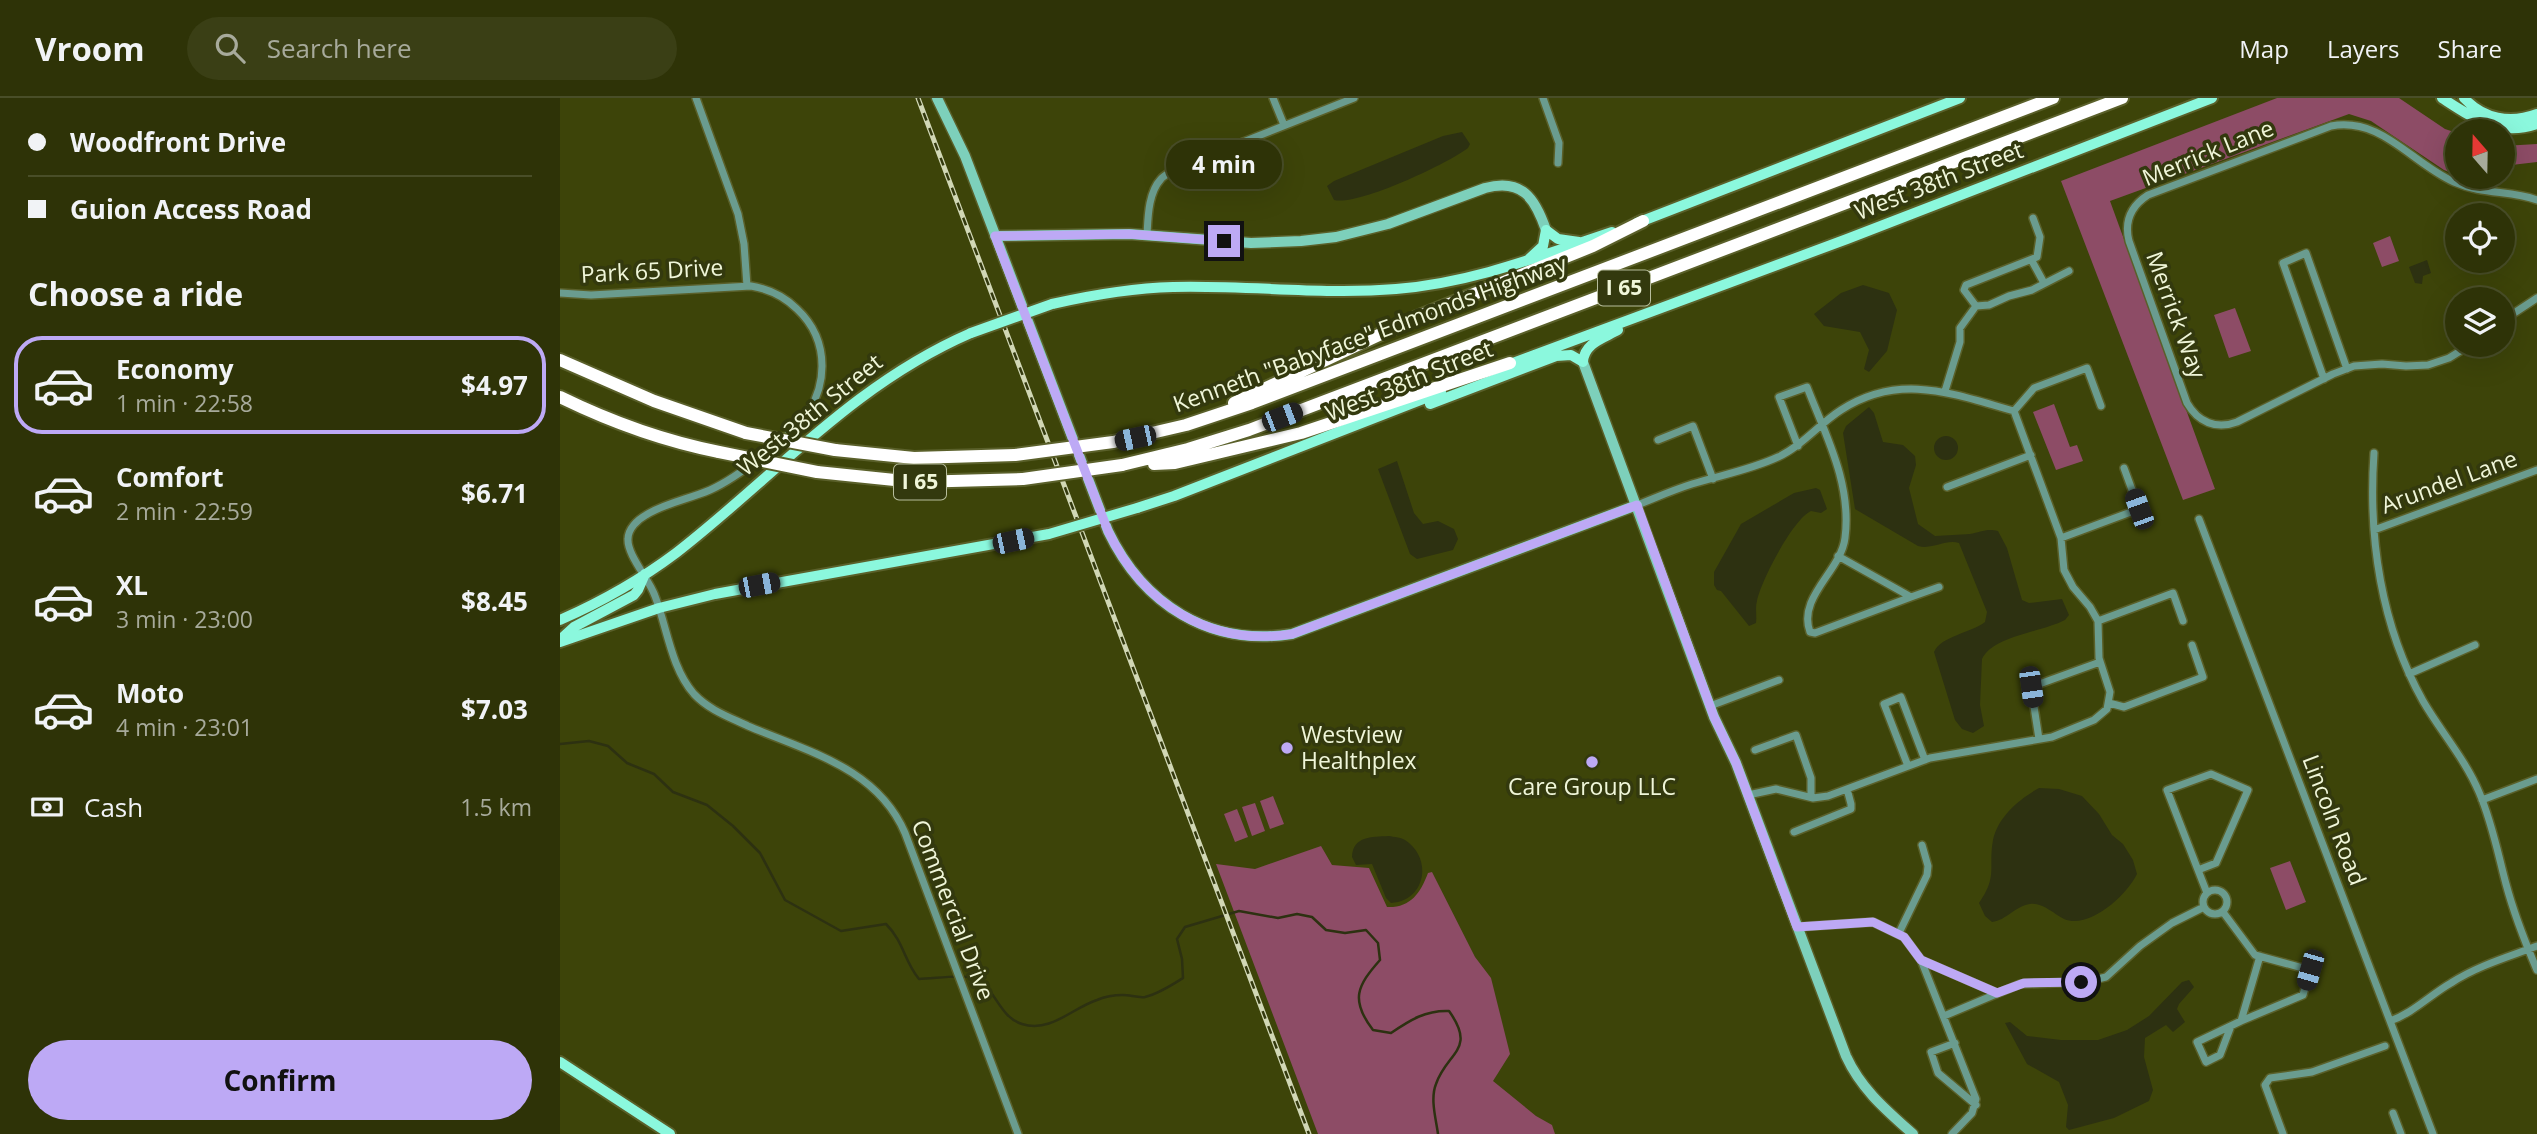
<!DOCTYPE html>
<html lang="en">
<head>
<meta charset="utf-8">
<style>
	:root { --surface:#2e3307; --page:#3a3f15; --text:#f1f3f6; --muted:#a7aa9b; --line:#494e28; --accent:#bda9f5 }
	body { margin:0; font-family:"Open Sans",sans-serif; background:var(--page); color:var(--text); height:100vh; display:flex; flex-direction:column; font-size:26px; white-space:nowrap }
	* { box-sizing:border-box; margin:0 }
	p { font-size:23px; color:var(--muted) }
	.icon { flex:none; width:38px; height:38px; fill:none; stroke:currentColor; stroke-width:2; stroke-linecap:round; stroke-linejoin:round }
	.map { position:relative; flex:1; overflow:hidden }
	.drawer { display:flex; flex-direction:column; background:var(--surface); width:560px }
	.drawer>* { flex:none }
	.top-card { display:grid; align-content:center; height:154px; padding:0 28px; background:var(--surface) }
	.needle { width:46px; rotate:340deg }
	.tools { position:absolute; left:1885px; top:21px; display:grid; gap:14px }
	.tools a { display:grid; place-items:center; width:70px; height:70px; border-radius:50%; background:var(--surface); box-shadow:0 7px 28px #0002,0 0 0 2px var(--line); font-size:35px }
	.end { position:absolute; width:32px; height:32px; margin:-16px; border:9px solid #bda9f5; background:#111; box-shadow:0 0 0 4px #111 }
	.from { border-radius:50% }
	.bubble { position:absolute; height:49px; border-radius:24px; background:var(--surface); box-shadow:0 7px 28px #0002,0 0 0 2px var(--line); font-size:23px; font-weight:700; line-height:49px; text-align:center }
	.car { position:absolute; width:21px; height:42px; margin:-21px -10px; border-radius:9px; box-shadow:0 0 5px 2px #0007; background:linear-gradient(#222 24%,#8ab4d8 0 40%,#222 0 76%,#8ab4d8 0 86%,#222 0) }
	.top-card b { display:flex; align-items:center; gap:24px; height:66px; font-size:26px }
	.top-card b+b { border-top:2px solid var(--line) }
	.top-card i { width:18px; height:18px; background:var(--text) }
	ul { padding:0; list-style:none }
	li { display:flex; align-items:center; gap:21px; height:98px; margin:0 14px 10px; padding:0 14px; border:4px solid transparent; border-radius:28px }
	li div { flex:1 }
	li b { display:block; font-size:26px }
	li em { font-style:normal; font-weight:700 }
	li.current { border-color:var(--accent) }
	li>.icon { width:63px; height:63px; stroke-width:1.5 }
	h2 { padding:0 28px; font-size:32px; line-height:84px }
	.pay { display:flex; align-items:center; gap:18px; height:77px; padding:0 28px; font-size:26px }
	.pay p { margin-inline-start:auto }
	.button { display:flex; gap:14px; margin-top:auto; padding:14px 28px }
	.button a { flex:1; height:80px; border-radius:42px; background:var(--accent); color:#111; font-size:28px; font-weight:700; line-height:80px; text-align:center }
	header { display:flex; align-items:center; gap:42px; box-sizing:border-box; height:98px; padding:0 35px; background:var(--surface); border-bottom:2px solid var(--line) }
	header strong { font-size:33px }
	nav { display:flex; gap:38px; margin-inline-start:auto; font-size:24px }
	.search { width:490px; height:63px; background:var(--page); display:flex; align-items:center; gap:18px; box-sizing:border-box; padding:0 24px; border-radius:38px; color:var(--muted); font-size:26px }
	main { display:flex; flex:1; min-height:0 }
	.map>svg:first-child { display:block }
	.green { fill:#8d4c66 }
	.water { fill:#2d3111 }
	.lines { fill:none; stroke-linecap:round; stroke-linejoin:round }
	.stream { stroke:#2d3111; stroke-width:2.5 }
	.street-casing { stroke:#5a602a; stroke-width:10 }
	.secondary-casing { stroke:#5a602a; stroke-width:13 }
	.primary-casing { stroke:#5a602a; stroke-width:14 }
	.highway-casing { stroke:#5a602a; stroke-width:16 }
	.street { stroke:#6a9c8f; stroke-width:7 }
	.secondary { stroke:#7dd0bb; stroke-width:10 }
	.primary { stroke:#8bf8dd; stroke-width:10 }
	.highway { stroke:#fff; stroke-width:12 }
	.rail-casing { stroke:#d1d7b5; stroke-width:5 }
	.rail { stroke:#33390e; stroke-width:2.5; stroke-dasharray:8; stroke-linecap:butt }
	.primary-bridge-casing { stroke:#5a602a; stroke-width:14; stroke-linecap:butt }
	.highway-bridge-casing { stroke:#5a602a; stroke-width:16; stroke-linecap:butt }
	.primary-bridge { stroke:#8bf8dd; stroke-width:10 }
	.highway-bridge { stroke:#fff; stroke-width:12 }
	.route { stroke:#bda9f5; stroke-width:9 }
	.poi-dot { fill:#bda9f5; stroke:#33390e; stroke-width:2.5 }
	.labels { text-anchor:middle; stroke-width:7; stroke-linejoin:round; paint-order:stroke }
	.shield { fill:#33390e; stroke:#b7bd9c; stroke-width:2 }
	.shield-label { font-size:21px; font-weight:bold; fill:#f0f6d9 }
	.street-label { font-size:23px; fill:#f0f6d9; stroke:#33390e }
	.poi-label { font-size:23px; fill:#f0f6d9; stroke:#33390e; text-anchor:start }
</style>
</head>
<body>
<header>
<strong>Vroom</strong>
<div class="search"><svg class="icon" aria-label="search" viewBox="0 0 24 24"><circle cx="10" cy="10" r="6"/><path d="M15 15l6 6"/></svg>Search here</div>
<nav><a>Map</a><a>Layers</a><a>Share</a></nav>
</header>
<main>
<section class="drawer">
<div class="top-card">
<b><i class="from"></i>Woodfront Drive</b>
<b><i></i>Guion Access Road</b>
</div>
<h2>Choose a ride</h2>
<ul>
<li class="current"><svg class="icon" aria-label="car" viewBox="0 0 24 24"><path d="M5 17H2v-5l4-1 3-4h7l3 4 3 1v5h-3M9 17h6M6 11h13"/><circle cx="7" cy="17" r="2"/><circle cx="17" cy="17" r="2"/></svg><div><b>Economy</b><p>1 min · 22:58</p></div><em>$4.97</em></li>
<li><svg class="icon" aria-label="car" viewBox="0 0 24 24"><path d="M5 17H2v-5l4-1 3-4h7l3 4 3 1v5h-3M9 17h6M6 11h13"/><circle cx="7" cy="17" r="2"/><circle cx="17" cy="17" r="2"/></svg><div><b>Comfort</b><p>2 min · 22:59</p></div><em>$6.71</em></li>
<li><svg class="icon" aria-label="car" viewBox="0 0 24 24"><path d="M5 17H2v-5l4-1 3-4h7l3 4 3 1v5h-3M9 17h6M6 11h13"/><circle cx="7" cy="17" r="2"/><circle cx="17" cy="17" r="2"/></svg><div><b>XL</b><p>3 min · 23:00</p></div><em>$8.45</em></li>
<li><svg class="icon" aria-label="car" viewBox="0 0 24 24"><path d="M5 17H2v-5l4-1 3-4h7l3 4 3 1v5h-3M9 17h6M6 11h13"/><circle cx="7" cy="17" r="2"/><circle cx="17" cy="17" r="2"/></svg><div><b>Moto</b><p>4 min · 23:01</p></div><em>$7.03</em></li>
</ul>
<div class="pay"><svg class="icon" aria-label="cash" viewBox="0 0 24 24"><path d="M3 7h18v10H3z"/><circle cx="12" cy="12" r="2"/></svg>Cash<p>1.5 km</p></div>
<div class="button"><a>Confirm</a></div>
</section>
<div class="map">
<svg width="1977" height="1036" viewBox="0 0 1977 1036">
	<rect width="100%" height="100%" fill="#3d4409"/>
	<path class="green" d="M1717,0H1839L1885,31L1897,35V77L1884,72L1811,23L1789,16L1550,103L1655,391L1623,402L1501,83Z
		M1977,46V64L1943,68V48Z
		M1830,138L1839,163L1822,169L1813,145Z
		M1675,210L1691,253L1669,260L1654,217Z
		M1494,306L1510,349L1517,347L1523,363L1496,372L1473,314Z
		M713,698L724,726L710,731L700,703Z
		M695,705L705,733L692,738L682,709Z
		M677,711L688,739L675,744L664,716Z
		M761,748L772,767L809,770L827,809C850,810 860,796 868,775L872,774L915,859L931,880L950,956L933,983L976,1018L992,1027L995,1036H758L656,766L695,771Z
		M1730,763L1746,804L1726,812L1710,770Z"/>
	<path class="water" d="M902,34L910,46L908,50C887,66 798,108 774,102L767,88L774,83L883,38Z
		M1867,162L1871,175L1863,178L1862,186L1855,185L1849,169Z
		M1303,187L1329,195L1337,212L1327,253L1309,274L1304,271L1309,252L1300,234L1264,228L1254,216L1281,195Z
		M1309,309L1314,315L1323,344L1343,347L1355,358L1356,367L1349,390L1358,426L1375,438C1387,437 1399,437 1410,436C1420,434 1427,430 1438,433L1447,450L1462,502L1469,505L1502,501L1509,517L1505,522C1482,534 1433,538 1422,561L1420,607L1424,628L1413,635L1402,631L1395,622L1374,554C1381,538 1411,535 1425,524L1427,514L1399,445C1385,441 1373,452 1358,448L1295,411L1283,335L1286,328Z
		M1374 350a12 12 0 1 1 24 0a12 12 0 1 1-24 0Z
		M837,363L854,415L863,426L878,423L894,431L898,441L893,452L857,461L850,456L818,371Z
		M1256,390L1260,392L1267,411L1261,415L1251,413C1233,421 1201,483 1197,503C1195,510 1197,518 1196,525L1189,528L1161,493L1157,492L1154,487V474L1181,426L1234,395Z
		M1479,690L1499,691L1522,698L1539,716L1552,737L1563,746L1573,762L1577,776C1567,797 1529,832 1504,821C1494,816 1482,804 1470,806C1455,808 1447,822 1432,824L1425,818L1419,805C1438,778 1428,770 1433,742C1438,719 1459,701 1479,690Z
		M829,738C834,739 840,739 845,742C873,760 866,803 831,805L826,800L812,766L796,767L792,759C793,738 811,739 829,738Z
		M1629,882L1634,889L1619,906L1617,911L1625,924L1613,934L1606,927L1585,940L1584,959L1593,992L1589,1003L1554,1020L1509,1032L1506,1029L1508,1007L1499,984L1467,966L1445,925L1450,924L1467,938L1501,942H1538L1567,932L1589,918L1622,884Z"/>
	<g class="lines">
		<path class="stream" d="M0,646L29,643L48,648L67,665L94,676L113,694L147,707L173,728L200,755L225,802L281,833L326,826C344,844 344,863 359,881C373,881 400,876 413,880C434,885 438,919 462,926C491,935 512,910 537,902C544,899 555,897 563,897C570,897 578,900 585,899C598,896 612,887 623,880L622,861L617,841L625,829L679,813L718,820L737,816L752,819L766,832L785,835L806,832L818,845L820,862C797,888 790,902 813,932L831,935C850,922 866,912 889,913C917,952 887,954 876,986C870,1001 876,1021 878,1036"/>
		<defs>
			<path id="street" d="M136,0L178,116L184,146L187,188
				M713,0L724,27
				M983,0L999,45L998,65
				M587,137C588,120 588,95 601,81C604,77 611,74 615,71L794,0
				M1472,163L1484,185
				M0,195L31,197L191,188C209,191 224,198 237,211C253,226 262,246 262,268C262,283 257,300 249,313C232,338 177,380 150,392C129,401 105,405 86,417C77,422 68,431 68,441C67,457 89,481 95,498C107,529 111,570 134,596C149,612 169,619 188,628C249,654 317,670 345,735L458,1036
				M1416,208L1404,192L1406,187L1477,159L1480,139L1473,120
				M1416,208L1429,207L1449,198L1472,192L1509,173
				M1942,223L1977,200
				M1910,247L1889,260L1868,267L1846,268L1822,266L1794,268L1773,276L1677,324C1656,332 1638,324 1627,305L1569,143C1564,123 1571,108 1588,97L1771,28C1822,19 1850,64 1894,84C1923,97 1951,92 1977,102
				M1764,281L1723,165L1746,155L1787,271
				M1385,293L1400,244V230L1416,208
				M1098,342L1133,328L1153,381
				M1238,348L1219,299L1247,289C1266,338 1292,386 1285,440C1281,473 1237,499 1250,534L1255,535L1351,499
				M1814,355C1808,440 1821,528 1863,603C1881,634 1905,661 1919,694C1932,724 1938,756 1946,786C1954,816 1965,844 1977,872
				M1387,389L1471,357
				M1077,407C1095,400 1113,392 1132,386C1161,377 1190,372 1218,359C1242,348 1259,326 1281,312C1340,274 1393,296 1454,313L1474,290L1527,270L1541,308
				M1639,421L1873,1036
				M1814,432L1977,372
				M1501,440L1579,411L1564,370
				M1278,458L1351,499L1379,489
				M1538,523L1613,495L1623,523
				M1849,576L1915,547
				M1549,605L1564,609L1643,579L1632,547
				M1150,608L1219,582
				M1479,641L1471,589L1540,564
				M1195,652L1236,637L1251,680V699
				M1348,668L1324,606L1341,599L1365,662
				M1651,676L1688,692L1656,765L1638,772L1607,692Z
				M1188,697L1216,691L1253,700L1268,698L1370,660L1492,639L1534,622L1547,611L1550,594L1539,560L1538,523L1530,509L1513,489L1504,472L1501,440L1454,313
				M1922,702L1977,681
				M1234,734L1291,711V706L1287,691
				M1638,772L1647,795
				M1643 804a12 12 0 1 1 24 0a12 12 0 1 1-24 0Z
				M1663,814L1695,857L1750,872L1743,897L1681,923
				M1237,829L1313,824L1344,839L1361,862L1437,895
				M1339,835L1367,777L1368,768L1362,747
				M1361,862L1416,1001L1412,1015L1392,1036
				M1384,918L1460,886L1525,884L1546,879L1580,848L1612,825L1644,809
				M1830,923C1853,915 1870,897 1891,885C1917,868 1948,859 1977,848
				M1671,928L1660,957L1646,964L1637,944L1681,923L1700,858
				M1395,945L1371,954L1378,975L1416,1007
				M1833,1015L1841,1036
				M1723,1036L1705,987L1710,980L1752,974L1825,948"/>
			<path id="secondary" d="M377,0L405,58L548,433C583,506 649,549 732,536L1077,407
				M435,138L569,136L691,145L741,143L776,139L828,126L925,90C962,80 975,100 986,132
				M1023,264L1154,619L1176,665L1286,958C1301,991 1326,1012 1353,1036"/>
			<path id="primary" d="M1882,0C1913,20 1939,39 1977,26
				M1904,0C1923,21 1950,26 1977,16
				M1077,125L1400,0
				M969,161L983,148L986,132L998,141L1019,144
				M492,206C532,197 572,190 613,189C688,187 762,197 836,191C912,185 980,158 1052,134
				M945,268L1287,141L1652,0
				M870,306L996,258L1011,257L1023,264C1024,245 1044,240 1058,232
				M577,410L614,398L881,294
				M0,522C41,504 80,482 116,455C214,379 293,286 411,235
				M2,540L14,529L74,497L78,492L85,476
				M0,544L99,510L155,496L489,436
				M0,964L110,1036"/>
			<path id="highway" d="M0,262L94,303L186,335
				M0,299C51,324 104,343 159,354
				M674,305L857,219L1033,148L1083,123
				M553,344L626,327L692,305L1493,0
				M275,352L354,360L455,357
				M594,366L615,365L741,335L950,265
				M562,367L628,351L689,332L1562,0
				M257,374L354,384L463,381"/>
		</defs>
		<use href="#street" class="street-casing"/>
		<use href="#secondary" class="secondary-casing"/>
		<use href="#primary" class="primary-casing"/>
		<use href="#highway" class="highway-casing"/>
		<use href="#street" class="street"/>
		<use href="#secondary" class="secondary"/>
		<use href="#primary" class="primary"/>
		<use href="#highway" class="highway"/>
		<defs>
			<path id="rail" d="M358,0L749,1036"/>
		</defs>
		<use href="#rail" class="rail-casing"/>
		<use href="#rail" class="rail"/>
		<defs>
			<path id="primary-bridge" d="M411,235L492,206
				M489,436L577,410"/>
			<path id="highway-bridge" d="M186,335L275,352
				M159,354L257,374
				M455,357L553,344
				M463,381L562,367"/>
		</defs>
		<use href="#primary-bridge" class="primary-bridge-casing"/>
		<use href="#highway-bridge" class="highway-bridge-casing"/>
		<use href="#primary-bridge" class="primary-bridge"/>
		<use href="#highway-bridge" class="highway-bridge"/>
	</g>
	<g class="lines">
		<path class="route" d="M664,143L569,136L435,138L548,433C583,506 649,549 732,536L1077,407L1154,619L1176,665L1237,829L1313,824L1344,839L1361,862L1437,895L1464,885L1521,884"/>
	</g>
	<g class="poi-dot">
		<circle cx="727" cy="650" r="7"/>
		<circle cx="1032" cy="664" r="7"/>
	</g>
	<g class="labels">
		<g class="shield">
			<rect x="1038" y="172.5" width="52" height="35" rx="5"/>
			<rect x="334" y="366.5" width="52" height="35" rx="5"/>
		</g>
		<g class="shield-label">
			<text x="1064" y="197">I 65</text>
			<text x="360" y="391">I 65</text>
		</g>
		<g class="street-label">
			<text transform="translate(1648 55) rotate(-22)" y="8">Merrick Lane</text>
			<text transform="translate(1379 83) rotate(-21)" y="8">West 38th Street</text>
			<text transform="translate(92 173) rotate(-3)" y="8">Park 65 Drive</text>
			<text transform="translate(1616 217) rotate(70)" y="8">Merrick Way</text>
			<text transform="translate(810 236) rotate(-20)" y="8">Kenneth "Babyface" Edmonds Highway</text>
			<text transform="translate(849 283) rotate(-22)" y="8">West 38th Street</text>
			<text transform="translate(250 317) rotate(-39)" y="8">West 38th Street</text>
			<text transform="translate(1889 384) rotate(-20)" y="8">Arundel Lane</text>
			<text transform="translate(1774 722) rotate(69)" y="8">Lincoln Road</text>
			<text transform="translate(393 812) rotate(69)" y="8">Commercial Drive</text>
		</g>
		<g class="poi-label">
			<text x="741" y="645">Westview<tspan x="741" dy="26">Healthplex</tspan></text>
			<text x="1032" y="697" text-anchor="middle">Care Group LLC</text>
		</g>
	</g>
</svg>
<div class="tools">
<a><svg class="needle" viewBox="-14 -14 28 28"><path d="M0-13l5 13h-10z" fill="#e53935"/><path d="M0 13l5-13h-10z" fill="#a7aa9b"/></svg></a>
<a><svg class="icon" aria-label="locate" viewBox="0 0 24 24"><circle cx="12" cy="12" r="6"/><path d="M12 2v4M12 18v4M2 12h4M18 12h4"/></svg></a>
<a><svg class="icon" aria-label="layers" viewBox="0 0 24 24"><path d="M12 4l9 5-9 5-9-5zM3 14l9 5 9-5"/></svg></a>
</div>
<i class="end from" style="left:1521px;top:884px"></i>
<i class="end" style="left:664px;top:143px"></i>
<div class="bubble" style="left:606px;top:42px;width:116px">4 min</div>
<i class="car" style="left:722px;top:319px;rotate:69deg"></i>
<i class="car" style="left:575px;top:340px;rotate:258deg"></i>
<i class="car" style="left:1579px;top:411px;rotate:340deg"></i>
<i class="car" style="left:453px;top:443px;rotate:78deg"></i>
<i class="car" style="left:199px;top:487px;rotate:79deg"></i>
<i class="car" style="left:1471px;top:589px;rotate:172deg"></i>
<i class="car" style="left:1750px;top:872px;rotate:196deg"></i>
</div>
</main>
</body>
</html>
